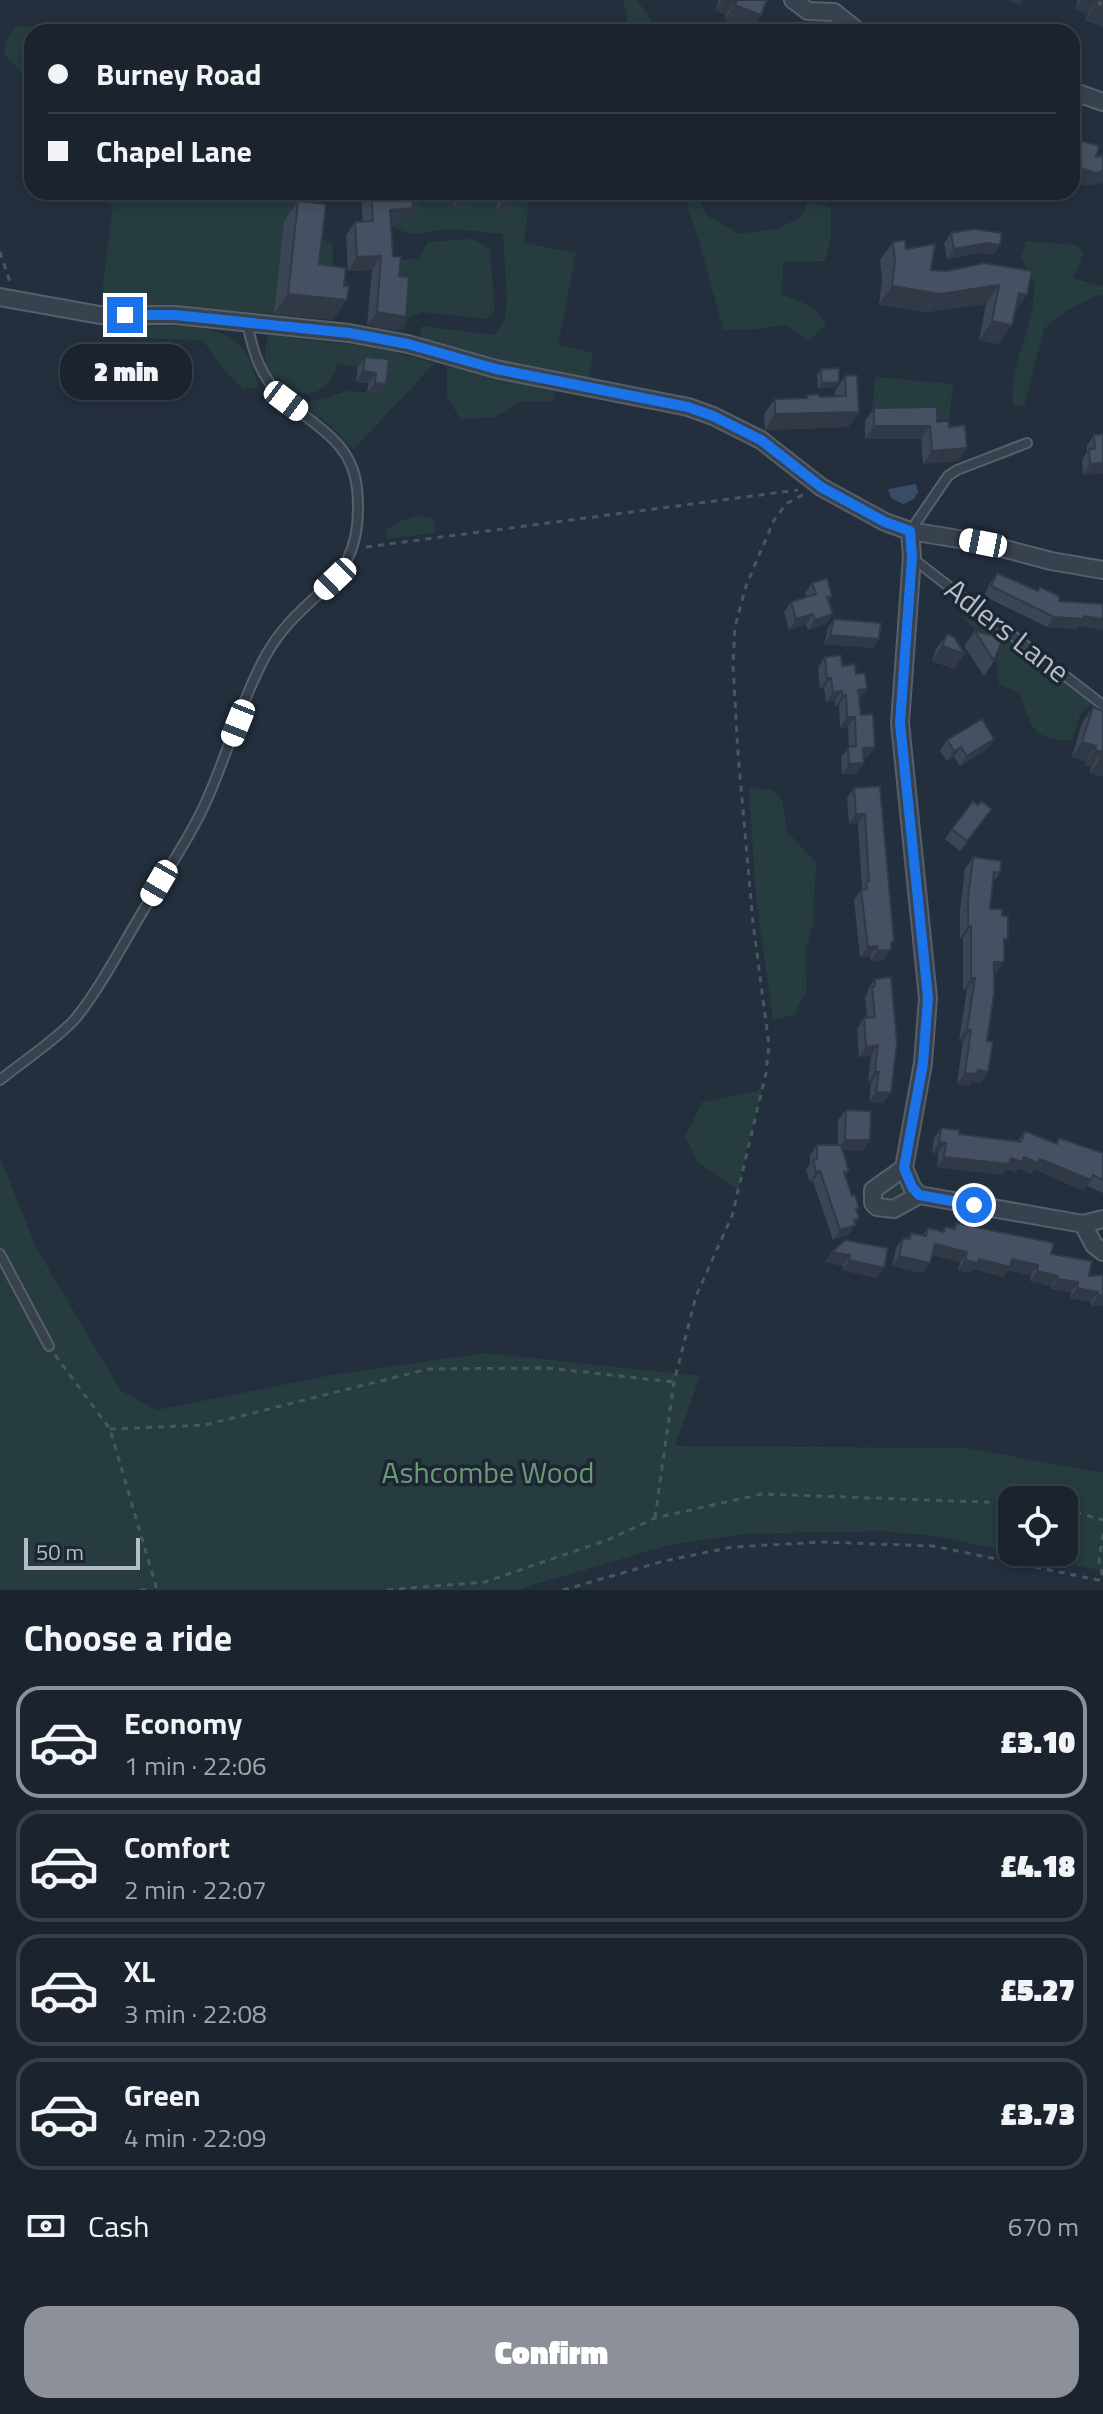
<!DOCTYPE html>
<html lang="en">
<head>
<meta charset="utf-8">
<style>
	:root { --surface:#1b232e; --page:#282f3a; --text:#f1f3f6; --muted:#a0a4aa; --line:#39404a; --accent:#8c9099 }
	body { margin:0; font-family:"Titillium Web",sans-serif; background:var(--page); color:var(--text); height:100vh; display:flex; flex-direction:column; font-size:30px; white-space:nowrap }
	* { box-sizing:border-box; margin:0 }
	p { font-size:26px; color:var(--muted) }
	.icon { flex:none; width:44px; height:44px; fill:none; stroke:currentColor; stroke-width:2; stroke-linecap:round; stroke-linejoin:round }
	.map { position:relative; height:1590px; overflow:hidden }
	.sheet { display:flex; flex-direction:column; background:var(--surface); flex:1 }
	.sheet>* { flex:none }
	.hud { position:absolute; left:24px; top:24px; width:1056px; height:176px; border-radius:24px; box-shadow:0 4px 12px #0003,0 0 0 2px var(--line); display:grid; align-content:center; height:176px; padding:0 24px; background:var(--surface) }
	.buttons { position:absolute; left:998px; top:1486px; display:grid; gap:16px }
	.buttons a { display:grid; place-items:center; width:80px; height:80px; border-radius:16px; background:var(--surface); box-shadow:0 4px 12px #0003,0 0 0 2px var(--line); font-size:40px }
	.scale { position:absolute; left:24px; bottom:20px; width:116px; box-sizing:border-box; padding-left:8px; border:4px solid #b4bcc9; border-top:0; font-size:22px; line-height:28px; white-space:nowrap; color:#b4bcc9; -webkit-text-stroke:6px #1d2633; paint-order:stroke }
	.end { position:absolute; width:36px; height:36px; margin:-18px; border:10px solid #1a73e8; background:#fff; box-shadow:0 0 0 4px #fff }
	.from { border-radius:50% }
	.bubble { position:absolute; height:56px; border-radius:24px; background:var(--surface); box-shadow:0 4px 12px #0003,0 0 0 2px var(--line); font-size:26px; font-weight:800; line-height:56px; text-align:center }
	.car { position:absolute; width:24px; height:48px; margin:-24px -12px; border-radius:10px; box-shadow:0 0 6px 2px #0007; background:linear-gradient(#fff 24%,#345 0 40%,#fff 0 76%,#345 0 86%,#fff 0) }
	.hud b { display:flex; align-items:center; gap:28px; height:76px; font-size:30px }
	.hud b+b { border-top:2px solid var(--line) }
	.hud i { width:20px; height:20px; background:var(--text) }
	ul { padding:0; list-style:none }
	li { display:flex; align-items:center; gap:24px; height:112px; margin:0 16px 12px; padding:0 8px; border:4px solid var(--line); border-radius:24px }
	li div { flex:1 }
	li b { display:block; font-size:30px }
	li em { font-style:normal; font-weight:800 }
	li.active { border-color:var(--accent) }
	li>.icon { width:72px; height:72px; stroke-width:1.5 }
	h2 { padding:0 24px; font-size:36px; line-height:96px }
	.pay { display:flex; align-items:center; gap:20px; height:88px; padding:0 24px; font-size:30px }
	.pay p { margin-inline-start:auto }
	.action { display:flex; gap:16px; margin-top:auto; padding:16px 24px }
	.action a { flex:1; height:92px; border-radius:24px; background:var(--accent); color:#fff; font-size:32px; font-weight:800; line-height:92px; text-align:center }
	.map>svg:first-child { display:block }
	.green { fill:#263c3f }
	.water { fill:#394c67 }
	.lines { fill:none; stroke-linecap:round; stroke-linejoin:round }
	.lane-casing { stroke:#565f6c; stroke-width:12 }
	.street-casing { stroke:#565f6c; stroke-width:20 }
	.path { stroke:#44595c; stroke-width:3; stroke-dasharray:6 6; stroke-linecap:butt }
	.lane { stroke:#38414e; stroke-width:8 }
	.street { stroke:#38414e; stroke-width:16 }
	.wall { fill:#3b4654 }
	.shaded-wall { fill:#303945 }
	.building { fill:#455162; stroke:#303945; stroke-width:2 }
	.route { stroke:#1a73e8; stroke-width:10 }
	.labels { text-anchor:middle; stroke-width:7; stroke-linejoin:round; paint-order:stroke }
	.street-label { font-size:30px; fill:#b4bcc9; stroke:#1d2633 }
	.park-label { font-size:30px; fill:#6b9a76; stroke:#1d2633 }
</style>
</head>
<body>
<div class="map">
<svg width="1103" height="1590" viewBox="0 0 1103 1590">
	<rect width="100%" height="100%" fill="#242f3e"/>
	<path class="green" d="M623,0H637L656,26L666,32H630Z
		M16,26L86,28L90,32H32V85L4,53L6,42Z
		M95,192H311L312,224L274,314L101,302L113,206Z
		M359,192H530L524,243L576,253L558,345L593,353L588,382L500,363L419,340L422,326L494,335L505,319L507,299L503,234L451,229L414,234L402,231L382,223Z
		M683,192H695L708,216L740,234L777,229L801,217L809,201L831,207V236L825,261L783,262L782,295C800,300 818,307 826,324L810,341L785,325L758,329L723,330L700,244Z
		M310,238L333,243L332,288L305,284Z
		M473,239L490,249L495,311L486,319L422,312L410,316L405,328L397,331V260L418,259L428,242Z
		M1026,241L1077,245L1083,253L1073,278L1103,286V295L1095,296L1067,310L1044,329L1024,406L1013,405C1008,364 1036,327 1034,286C1033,277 1025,265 1021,257Z
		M142,325C197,328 247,318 258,387L243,389L218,363L203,340L132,338L111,326Z
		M269,335L379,348L435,363L354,449L330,425L301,405L347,391L367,393L368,383L356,382L357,367L337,364C326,419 246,391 269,335Z
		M447,366L557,390L553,402L521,401L495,417L460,419L447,396Z
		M875,377L953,384L949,420L872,412Z
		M418,515L433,519L436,533L386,539L387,529L400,521Z
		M972,608L1092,703L1080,715L1072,740C1032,740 1031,728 1020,693L999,684L995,648L963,618Z
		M749,788L772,790L782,799L787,831L816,863L813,925L805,951L807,989L794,1015L773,1020L756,898Z
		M762,1090L740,1179L738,1190L698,1162L685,1137L702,1102Z
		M0,1157L37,1249L121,1391L157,1410L332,1375L485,1353L700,1376L675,1446L967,1448L1103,1473V1571L1013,1552H1064V1500H1012V1552L935,1536L882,1531L744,1534L669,1545L516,1590H0Z
		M893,1181L901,1182L904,1187V1196L890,1204L883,1202L879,1196Z"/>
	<path class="water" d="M916,484L918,492L914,499L903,504L891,498L888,489Z"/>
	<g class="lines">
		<defs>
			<path id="lane" d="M911,530L948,476L957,470L1027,443
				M912,558L1103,705
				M0,1080C22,1062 56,1040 75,1019C100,989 125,940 146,906C165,873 188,841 204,806C227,758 240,702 266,655C306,584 367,589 357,488C352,441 314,426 283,398C260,377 253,351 247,323
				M0,1254L49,1346"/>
			<path id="street" d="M793,0L808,11L834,12L859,32
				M1072,91L1103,102
				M0,297L100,315H175L349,333L408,344L496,369L688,407L713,416L761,440L821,487L885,522L910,531L983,543L1051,561L1103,570
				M910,531L912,557L900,723L928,998L923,1063L904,1168L912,1187L919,1195L1083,1224L1103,1219
				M904,1168L873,1190V1203L877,1207L894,1209L919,1195
				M1083,1224L1094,1245L1103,1252"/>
		</defs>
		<use href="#lane" class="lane-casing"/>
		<use href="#street" class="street-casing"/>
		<path class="path" d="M0,252L10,282
			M366,547L798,490
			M55,1355L110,1429L157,1590
			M110,1429L205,1425L428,1369L548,1368L674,1382
			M1064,1509L1103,1520
			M655,1518L674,1382L696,1296L732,1216L766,1073L769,1045L753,923L738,753L733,665L735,627L746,586L774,520L786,504L806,493
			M1103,1534L1099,1561L1103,1577
			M140,1590H147
			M387,1590L485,1582L610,1539L655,1518L762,1494L1012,1503
			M563,1590L664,1561L733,1547L822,1542L933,1546L1103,1581"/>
		<use href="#lane" class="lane"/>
		<use href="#street" class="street"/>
	</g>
	<path class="wall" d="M719,0H767L761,15L750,31L724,20L726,15L715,10Z
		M1078,0H1103V27L1085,20L1088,14L1075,9Z
		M364,192H423L414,214H408L403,221L391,222L393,256L399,276L406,317L397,331L367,325L372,270L348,271L346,235L355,222L363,221L361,197Z
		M455,192H520V198L509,213L496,211L498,201L474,198L467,208L454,207Z
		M298,201L319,264L333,320L274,314L284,221Z
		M951,233L993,255L979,253L947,259L944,243Z
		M893,242L906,249L931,270L947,271L984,263L1015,313L999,344L979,340L986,304L927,312L879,305L882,279L880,260Z
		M365,357L386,384L379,394L367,393L369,383L356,382L358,367Z
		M821,369L839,382L836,387L818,388L817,375Z
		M845,376L859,412L848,427L765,430L764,414L775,399L805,398L807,395L820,397H835V391Z
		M874,408L937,422L949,427L958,461L923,464L921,439H865V421Z
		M1103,434V473L1083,475L1082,459L1087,452V445L1094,435Z
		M997,573L1037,591L1040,587L1059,601L1103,604V630L1079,626L1076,629L1047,627L984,596L990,583Z
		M812,583L832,596L829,601L833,614L826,624L808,630L806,624L789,630L784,612L791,602L807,597L805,593Z
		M834,619L879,639L873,648L824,644L828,628Z
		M975,631L994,661L984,676L964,646Z
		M947,634L954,669L932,661L936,649Z
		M825,657L842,666L860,699L861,715L868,757H863L864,763L856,774H842L841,757L849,747L848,727L840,728L839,705L835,706V701L826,702L824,688H820L818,667Z
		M1093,707L1103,711V777L1090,773L1091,767L1084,765L1086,761L1072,757L1082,723Z
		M994,739L987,749L960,766L954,757L947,761L940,751L947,740Z
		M880,786L891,946L884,960L870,961V956L860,957L854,900L862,888L858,824H849L847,798L854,788Z
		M985,819L960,851L945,839L952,829Z
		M973,857L1000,873L993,882L990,909L1004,944L996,974H994L987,1041L988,1072L980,1083L972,1082L969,1086L957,1084L963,1041L959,1040L967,990H963V938H960V910L965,869Z
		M875,979L884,1103L869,1102L871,1083L868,1082L871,1056L859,1057L857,1029L864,1018H867L865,997L868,992V989Z
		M846,1110L863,1151L843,1150L849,1171L845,1176L852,1196L859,1208L857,1211L859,1218L849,1234L833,1240L813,1181L810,1182L806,1170L810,1164V1155L817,1145H838V1120Z
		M941,1128L959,1134L1018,1141L1025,1131L1055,1144L1059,1138L1103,1153V1193L1087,1186L1084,1191L1034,1169L1031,1174L1018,1168L1015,1172L1006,1169L1002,1175L937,1167L938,1153H932L934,1138Z
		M956,1223L1051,1254L1089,1276L1103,1275V1305L1091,1306V1302L1070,1298L1071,1292L1051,1289V1286L1030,1281L1031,1275L1008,1270L1003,1277L974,1269L971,1273L958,1270L960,1262L932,1255L923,1273L892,1266L896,1248L903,1238L907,1239L911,1233L922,1236L928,1228L942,1232L945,1227L952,1229Z
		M845,1240L877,1278L842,1270L843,1266L825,1262L832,1252Z"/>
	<path class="shaded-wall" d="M722,0H737L726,15L715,10Z
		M1006,0H1024L1020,5Z
		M1081,0H1097L1088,14L1075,9Z
		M735,5L761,15L750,31L724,20Z
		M1096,5L1103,8V27L1085,20Z
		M1072,165L1103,171V183L1086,186L1072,182Z
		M464,192H504L498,201L474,198L467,208L454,207Z
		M507,196L520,198L509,213L496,211Z
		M412,201H423L414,214H408L403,221L381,223L390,210Z
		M987,243L1000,245L993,255L979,253L947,259L954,249Z
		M381,256L372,270L348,271L357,257Z
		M999,285L986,304L927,312L879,305L892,286Z
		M1019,293L1027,295L1014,314Z
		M288,294L347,300L333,320L274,314Z
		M377,312L406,317L397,331L367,325Z
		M992,321L1012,325L999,344L979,340Z
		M363,371L376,373L369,383L356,382Z
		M839,382L836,387L818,388L822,383Z
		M375,383L386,384L379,394L367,393Z
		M859,412L848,427L765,430L775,414Z
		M874,426H930L921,439H865Z
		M967,448L958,461L923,464L932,451Z
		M1103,463V473L1083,475L1090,464Z
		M813,614L806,624L789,630L796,619Z
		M833,614L826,624L808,630L815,620Z
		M1084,616L1103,619V630L1079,626L1076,629L1047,627L1054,617Z
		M830,635L879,639L873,648L824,644Z
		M942,646L965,654L954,669L932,661Z
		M827,678H831L824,688H820Z
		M867,689L860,699L851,700L858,690Z
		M842,691L835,701L826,702L833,692Z
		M846,695L839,705L835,706L842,696Z
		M847,717H855L848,727L840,728Z
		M994,739L987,749L960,766L967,756Z
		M1082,742L1096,746L1086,761L1072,757Z
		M875,747L868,757L856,758L863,748Z
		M961,747L954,757L947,761L954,751Z
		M1095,750L1102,752L1091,767L1084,765Z
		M1100,758L1103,759V777L1090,773Z
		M864,763L856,774H842L849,764Z
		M856,814H865L858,824H849Z
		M968,926H971L963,938H960Z
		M894,941L888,950H891L884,960L870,961L878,951L891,942Z
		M877,946L870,956L860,957L868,947Z
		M994,962H1004L996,974H986Z
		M971,978H975L967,990H963Z
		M967,1029L971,1030L963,1041L959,1040Z
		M878,1045L871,1056L859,1057L866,1047Z
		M978,1070L988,1072L980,1083L972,1082L969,1086L957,1084L965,1073Z
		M875,1072H879L871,1083L868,1082Z
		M876,1092L891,1093L884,1103L869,1102Z
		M845,1140H870L863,1151L838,1150Z
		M939,1142L946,1143L938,1153H932Z
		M944,1157L1040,1159L1091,1180L1084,1191L1034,1169L1031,1174L1018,1168L1015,1172L1006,1169L1002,1175L937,1167Z
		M820,1171L813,1181L810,1182L816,1172Z
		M859,1218L849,1234L833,1240L840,1230L854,1220Z
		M935,1244L967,1252L960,1262L928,1254Z
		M832,1252L850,1255L843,1266L825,1262Z
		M899,1256L930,1263L923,1273L892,1266Z
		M979,1259H1012L1038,1265L1031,1275L1008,1270L1003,1277L974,1269L971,1273L958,1270L965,1260Z
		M849,1260L884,1268L877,1278L842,1270Z
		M1037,1271L1058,1276L1051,1286L1030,1281Z
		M1058,1279L1078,1282L1071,1292L1051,1289Z
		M1077,1288L1098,1292L1091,1302L1070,1298Z
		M1098,1295H1103V1305L1091,1306Z"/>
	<path class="building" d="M737,0H767L761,15L735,5Z
		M1098,0H1103V8L1096,5Z
		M811,23L820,31L824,27L830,32H802Z
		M1072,138L1099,146L1096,157L1103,155V171L1096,173L1072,165Z
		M371,192H423V201H412L413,208L390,210L393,256L401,257L399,276L409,277L406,317L377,312L381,256L357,257L355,222L373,221Z
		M507,192H520V198L507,196Z
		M298,201L326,204L319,264L346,268L344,286H349L347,300L288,294Z
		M975,229L1002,233L1000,245L987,243L954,249L951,233Z
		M905,240L906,249L935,244L931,270L947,271L984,263L1032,271L1027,295L1019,293L1012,325L992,321L999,285L940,294L892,286L895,261L893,242Z
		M365,357L389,359L386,384L375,383L376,373L363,371Z
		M839,368V382L822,383L821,369Z
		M857,375L859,412L775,414V399L807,398V395L819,394L820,397L846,396L845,376Z
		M937,407V422L949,421V427L965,425L967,448L932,451L930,426H874V408Z
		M1103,434V463L1090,464L1089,449H1095L1094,435Z
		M997,573L1038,591L1040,587L1059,596V601L1103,604V619L1084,616L1083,619L1054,617L991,586Z
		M827,578L832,596L827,597L833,614L815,620L813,614L796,619L791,602L816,594L812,583Z
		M834,619L881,623L879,639L830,635Z
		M975,631L1003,638L994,661Z
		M947,634L954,637L965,654L942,646Z
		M841,655L842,666L855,664L856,674L865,673L867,689L858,690L861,715L873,714L875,747L863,748L864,763L849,764L848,747L856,746L855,717H847L846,695L842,696V691L833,692L831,678H827L825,657Z
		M1093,707L1103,711V759L1100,758L1102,752L1095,750L1096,746L1082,742Z
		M982,719L994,739L967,756L961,747L954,751L947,740Z
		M880,786L894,941L891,942V950L878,951L877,946L868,947L861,890L867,889L866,882L869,881L865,814H856L854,788Z
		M973,801L978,805L981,801L992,809L967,841L952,829Z
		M973,857L1001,861L1000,873L994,872L990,909H1002V916H1008V939H1004V962H994V994L987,1041L993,1042L988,1072L978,1070L977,1074L965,1073L971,1030L967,1029L975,978H971V926H968V899Z
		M891,977L897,1042L891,1093L876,1092L879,1072H875L878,1045L866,1047L864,1018L875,1017L872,987L875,986V979Z
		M846,1110L871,1111L870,1140H845Z
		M941,1128L960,1130L959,1134L1021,1142L1025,1131L1057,1144L1059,1138L1103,1153V1180L1093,1175L1091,1180L1040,1159L1038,1163L1024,1157L1022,1162L1011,1158L1009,1164L944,1157L946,1143L939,1142Z
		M817,1145H841L849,1171L844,1172L852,1196L855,1195L859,1208L856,1209L859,1218L854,1220L856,1225L840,1230L820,1171L816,1172L813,1160L817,1159Z
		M956,1223L1054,1243L1051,1254L1092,1261L1089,1276L1103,1275V1295H1098V1292L1077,1288L1078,1282L1058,1279V1276L1037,1271L1038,1265L1012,1259L1010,1267L979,1259L978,1263L965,1260L967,1252L935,1244L930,1263L899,1256L903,1238L910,1239L911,1233L926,1236L928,1228L944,1232L945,1227L955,1229Z
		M845,1240L888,1248L884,1268L849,1260L850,1255L832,1252Z"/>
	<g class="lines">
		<path class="route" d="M125,315H175L349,333L408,344L496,369L688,407L713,416L761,440L821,487L885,522L910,531L912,557L900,723L928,998L923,1063L904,1168L912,1187L919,1195L974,1205"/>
	</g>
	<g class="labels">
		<g class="street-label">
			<text transform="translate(1007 631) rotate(38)" y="10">Adlers Lane</text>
		</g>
		<g class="park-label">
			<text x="488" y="1483">Ashcombe Wood</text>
		</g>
	</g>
</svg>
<div class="buttons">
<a><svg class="icon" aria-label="locate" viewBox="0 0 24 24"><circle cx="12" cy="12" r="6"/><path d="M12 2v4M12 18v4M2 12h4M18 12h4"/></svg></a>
</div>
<div class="scale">50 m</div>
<i class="end from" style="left:974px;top:1205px"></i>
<i class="end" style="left:125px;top:315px"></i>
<div class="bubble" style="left:60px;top:344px;width:132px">2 min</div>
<i class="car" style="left:286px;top:401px;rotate:127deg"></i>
<i class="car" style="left:983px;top:543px;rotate:281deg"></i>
<i class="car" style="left:335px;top:579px;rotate:226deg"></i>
<i class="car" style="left:238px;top:723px;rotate:202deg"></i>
<i class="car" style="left:159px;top:883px;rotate:210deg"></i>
<div class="hud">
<b><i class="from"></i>Burney Road</b>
<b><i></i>Chapel Lane</b>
</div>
</div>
<section class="sheet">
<h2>Choose a ride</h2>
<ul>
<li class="active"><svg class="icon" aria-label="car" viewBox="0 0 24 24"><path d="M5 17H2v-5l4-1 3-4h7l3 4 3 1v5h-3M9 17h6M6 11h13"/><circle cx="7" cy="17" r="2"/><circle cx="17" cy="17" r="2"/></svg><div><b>Economy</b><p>1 min · 22:06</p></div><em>£3.10</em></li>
<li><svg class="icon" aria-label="car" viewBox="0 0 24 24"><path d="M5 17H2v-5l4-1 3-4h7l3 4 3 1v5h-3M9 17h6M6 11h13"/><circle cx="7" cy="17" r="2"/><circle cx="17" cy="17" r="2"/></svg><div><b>Comfort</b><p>2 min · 22:07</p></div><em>£4.18</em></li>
<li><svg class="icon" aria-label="car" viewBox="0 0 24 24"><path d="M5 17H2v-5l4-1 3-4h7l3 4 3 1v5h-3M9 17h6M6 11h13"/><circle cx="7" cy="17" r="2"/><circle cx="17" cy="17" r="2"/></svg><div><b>XL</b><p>3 min · 22:08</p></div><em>£5.27</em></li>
<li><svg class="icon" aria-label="car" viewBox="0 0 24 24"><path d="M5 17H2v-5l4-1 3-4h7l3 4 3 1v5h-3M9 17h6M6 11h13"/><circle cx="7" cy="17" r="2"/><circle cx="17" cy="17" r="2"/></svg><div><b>Green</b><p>4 min · 22:09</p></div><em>£3.73</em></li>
</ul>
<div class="pay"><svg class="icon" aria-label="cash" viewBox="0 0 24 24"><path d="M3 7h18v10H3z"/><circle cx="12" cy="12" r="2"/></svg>Cash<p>670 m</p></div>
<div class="action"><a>Confirm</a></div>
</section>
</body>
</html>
